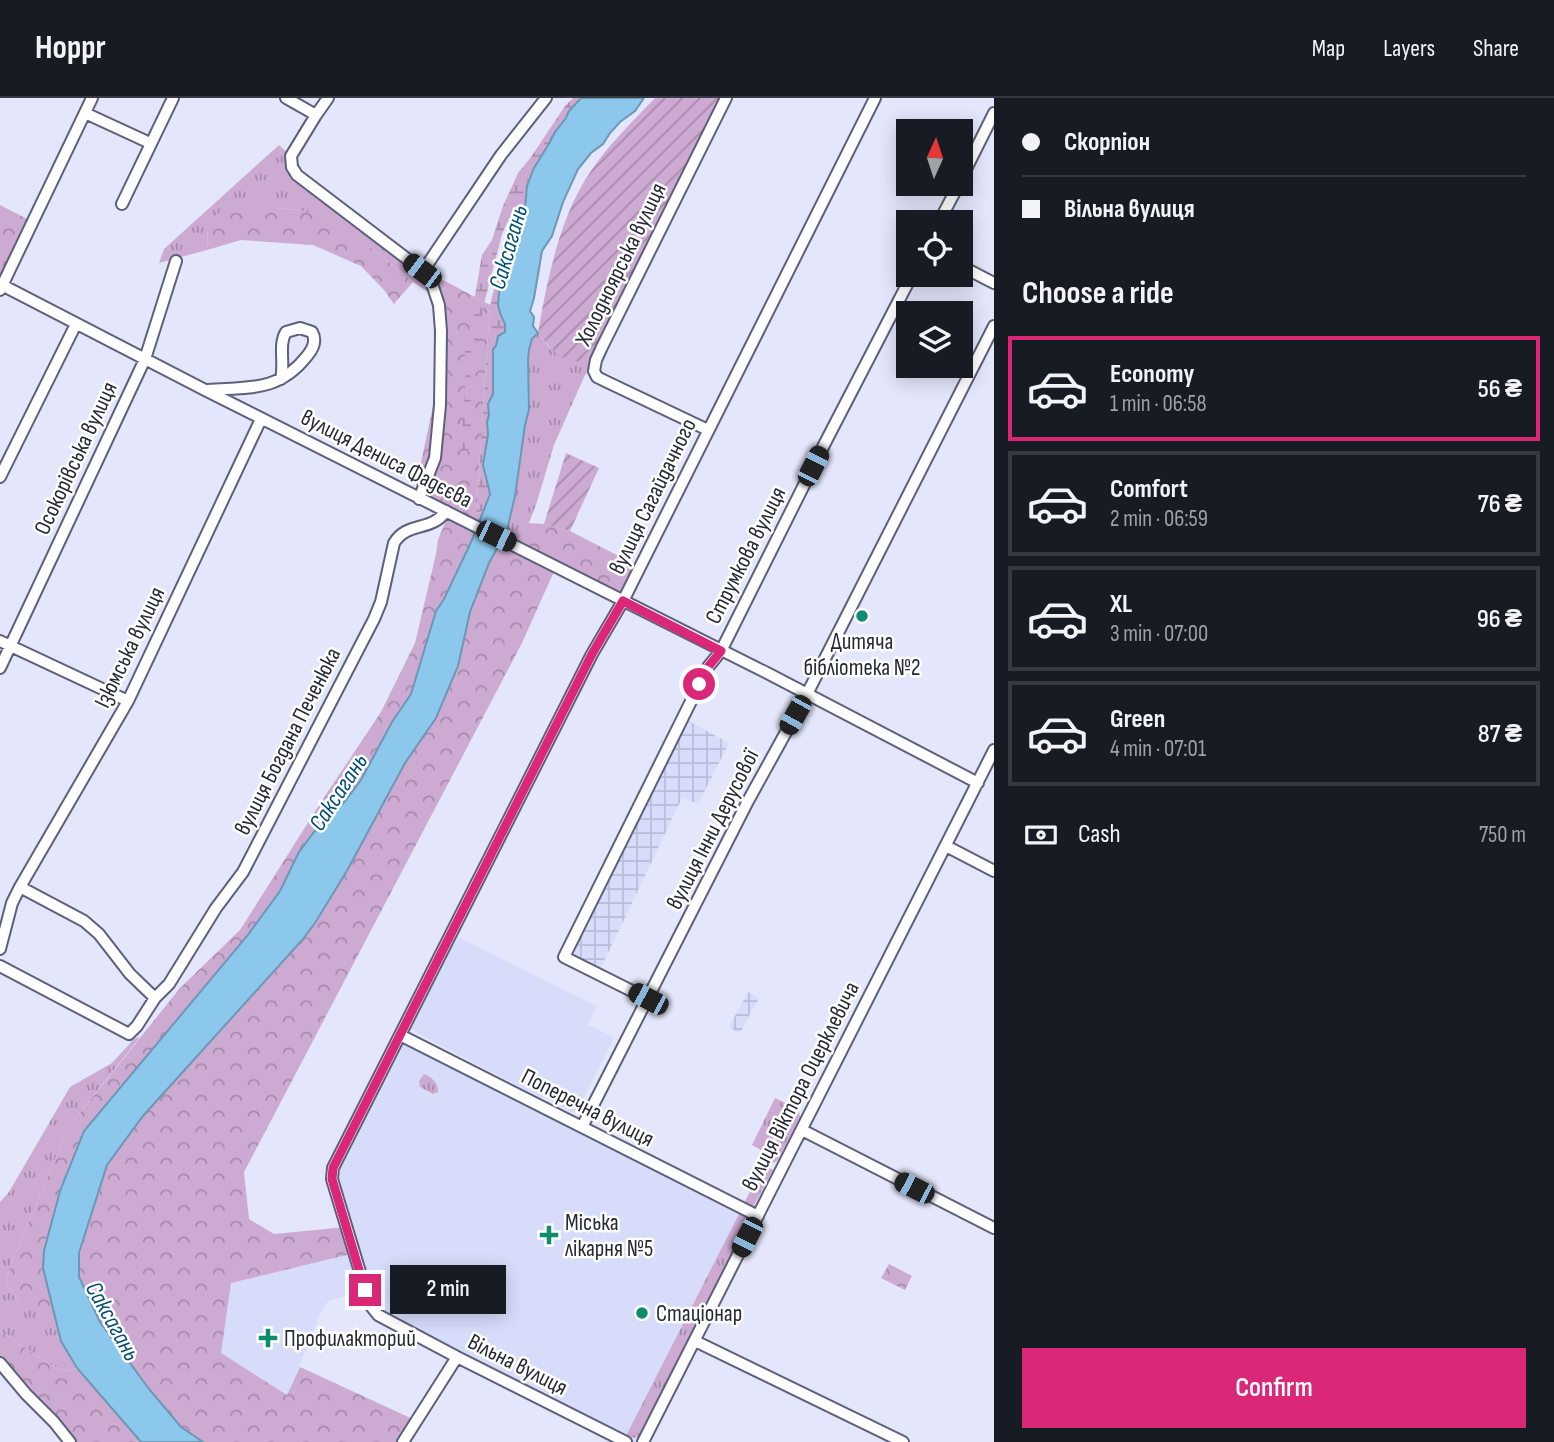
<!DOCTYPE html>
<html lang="en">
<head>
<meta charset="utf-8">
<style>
	:root { --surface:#171b24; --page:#242831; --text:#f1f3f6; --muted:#9ea1a6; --line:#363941; --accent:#db2777 }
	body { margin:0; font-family:"Sofia Sans Condensed",sans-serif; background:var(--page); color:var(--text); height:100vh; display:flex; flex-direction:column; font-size:26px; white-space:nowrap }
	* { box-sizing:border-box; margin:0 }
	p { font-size:23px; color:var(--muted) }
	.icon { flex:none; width:38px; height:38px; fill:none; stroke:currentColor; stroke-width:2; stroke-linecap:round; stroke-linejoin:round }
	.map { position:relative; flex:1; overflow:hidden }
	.side { display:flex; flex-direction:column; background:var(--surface); width:560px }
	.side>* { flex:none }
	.banner { display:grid; align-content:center; height:154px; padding:0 28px; background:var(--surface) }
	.needle { width:46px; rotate:3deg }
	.buttons { position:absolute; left:896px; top:21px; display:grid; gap:14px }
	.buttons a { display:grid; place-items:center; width:77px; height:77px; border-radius:0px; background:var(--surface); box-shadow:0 4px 18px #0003; font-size:35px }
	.end { position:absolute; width:32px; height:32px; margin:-16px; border:9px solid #db2777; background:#fff; box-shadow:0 0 0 4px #fff }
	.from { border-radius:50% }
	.bubble { position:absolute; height:49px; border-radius:0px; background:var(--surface); box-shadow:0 4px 18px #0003; font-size:23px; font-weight:600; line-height:49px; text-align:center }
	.car { position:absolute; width:21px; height:42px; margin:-21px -10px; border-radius:9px; box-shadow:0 0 5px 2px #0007; background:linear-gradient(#222 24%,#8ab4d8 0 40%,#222 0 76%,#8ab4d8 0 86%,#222 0) }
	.banner b { display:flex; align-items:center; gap:24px; height:66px; font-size:26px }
	.banner b+b { border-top:2px solid var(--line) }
	.banner i { width:18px; height:18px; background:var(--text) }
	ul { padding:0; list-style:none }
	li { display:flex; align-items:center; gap:21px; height:105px; margin:0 14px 10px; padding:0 14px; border:4px solid var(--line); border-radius:0px }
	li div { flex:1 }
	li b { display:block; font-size:26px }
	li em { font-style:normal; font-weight:600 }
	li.selected { border-color:var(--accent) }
	li>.icon { width:63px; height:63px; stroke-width:1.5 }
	h2 { padding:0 28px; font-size:32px; line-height:84px }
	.pay { display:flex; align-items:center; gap:18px; height:77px; padding:0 28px; font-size:26px }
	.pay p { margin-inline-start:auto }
	.button { display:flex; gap:14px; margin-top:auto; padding:14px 28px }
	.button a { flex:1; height:80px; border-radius:0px; background:var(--accent); color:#fff; font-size:28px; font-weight:600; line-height:80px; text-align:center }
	header { display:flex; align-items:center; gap:42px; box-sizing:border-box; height:98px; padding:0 35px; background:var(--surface); border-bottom:2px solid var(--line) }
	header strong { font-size:33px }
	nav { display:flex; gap:38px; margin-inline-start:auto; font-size:24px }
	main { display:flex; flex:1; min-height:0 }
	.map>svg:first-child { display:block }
	.built { fill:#d7dcfb }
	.industrial { fill:url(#industrial-grid) }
	.grass { fill:url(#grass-tufts) }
	.forest { fill:url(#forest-crowns) }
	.wetland { fill:url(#wetland-marsh) }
	.garden { fill:url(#garden-furrows) }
	.water { fill:#8cc7ec; stroke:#6d97b5; stroke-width:2 }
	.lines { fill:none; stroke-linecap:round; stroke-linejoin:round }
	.minor-casing { stroke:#5d607c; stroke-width:14 }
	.minor { stroke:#fff; stroke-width:10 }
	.route { stroke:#db2777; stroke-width:9 }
	.poi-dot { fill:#0d8c72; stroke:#fff; stroke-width:2.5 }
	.labels { text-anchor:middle; stroke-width:5; stroke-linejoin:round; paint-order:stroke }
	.street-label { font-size:23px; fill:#262834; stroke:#fff }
	.poi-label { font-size:23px; fill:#262834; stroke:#fff; text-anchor:start }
	.water-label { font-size:24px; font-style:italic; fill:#004e72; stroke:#fff }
</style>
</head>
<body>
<header>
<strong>Hoppr</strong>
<nav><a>Map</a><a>Layers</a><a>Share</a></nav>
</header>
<main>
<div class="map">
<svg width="994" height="1344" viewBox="0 0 994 1344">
	<defs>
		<pattern id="industrial-grid" width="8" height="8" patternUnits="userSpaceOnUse" patternTransform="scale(1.75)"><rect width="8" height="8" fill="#d7dcfb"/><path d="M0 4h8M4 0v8" fill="none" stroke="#b8bdd8"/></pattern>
		<pattern id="grass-tufts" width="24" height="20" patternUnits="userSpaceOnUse" patternTransform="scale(1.75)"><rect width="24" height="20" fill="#cdaad2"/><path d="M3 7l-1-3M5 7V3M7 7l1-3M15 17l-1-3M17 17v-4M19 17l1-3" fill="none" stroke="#a68aab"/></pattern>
		<pattern id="forest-crowns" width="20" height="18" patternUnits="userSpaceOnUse" patternTransform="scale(1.75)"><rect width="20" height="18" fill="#cdaad2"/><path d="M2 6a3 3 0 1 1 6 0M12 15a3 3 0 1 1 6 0" fill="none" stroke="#a68aab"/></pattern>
		<pattern id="wetland-marsh" width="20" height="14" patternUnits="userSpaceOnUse" patternTransform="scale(1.75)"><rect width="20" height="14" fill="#cdaad2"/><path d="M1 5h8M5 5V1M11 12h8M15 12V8" fill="none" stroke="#a68aab"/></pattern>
		<pattern id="garden-furrows" width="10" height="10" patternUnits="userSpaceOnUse" patternTransform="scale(1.75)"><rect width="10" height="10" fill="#cdaad2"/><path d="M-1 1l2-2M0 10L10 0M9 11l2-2" fill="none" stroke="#a68aab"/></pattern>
	</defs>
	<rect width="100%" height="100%" fill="#e4e7fb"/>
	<path class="built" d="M458,839L597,908L588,927L614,939L577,1014L573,1015L543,998L541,1000L410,931Z
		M400,937L758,1118L643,1344H626L378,1217L365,1192L328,1203L322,1212L288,1297L221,1255L231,1185L354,1155L332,1081Z"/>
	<path class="industrial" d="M683,620L729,645L698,706L682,700L598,876L564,859Z
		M748,894L759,900L740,935L729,929Z"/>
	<path class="grass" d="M279,47L291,58L292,69L422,173L445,183L441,202L413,184L371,150L299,112L277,110L208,132L207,152L159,165L164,151Z
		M538,235L549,249L596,262L594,268L585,277L554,347L536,407L519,450L502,441C518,411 519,364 524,330C525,322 529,316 529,308C532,285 519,253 538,235Z
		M140,939L68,1030L10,1168L6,1185L23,1210H53L61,1243L77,1270L66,1273L51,1267L0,1233V1104L9,1094L70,989L112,965L134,941Z
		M424,976C431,978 439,986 438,994L433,996L420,989L419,983Z
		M775,1000L790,1007L766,1055L752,1047Z
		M793,1010C798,1013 800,1014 800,1020L777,1063L773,1065L767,1061Z
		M764,1067L773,1072L752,1111L743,1107Z
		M740,1114L747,1118L748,1123L638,1339L631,1340L626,1338Z"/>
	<path class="forest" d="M241,104L277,110L299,112L323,117L371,150L413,184L394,206L384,192L361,168L313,147L241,142L207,152L208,132L224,107Z
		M0,107L33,124L0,192Z
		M445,183L490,207L476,416L484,412L472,442L444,501L436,513L411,596L392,624L361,682L345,703L314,734L299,754L280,793L247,838L84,1033L60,1093L44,1153L43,1170L53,1210H23L6,1185L10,1168L68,1030L180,890L240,832L321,704L381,614L415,545L436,456L438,442L449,415L414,398L445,251L441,202Z
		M528,425L544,426L570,433L640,469L623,503L556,469L522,545L244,1074L249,1121L274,1136L346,1129L355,1155L231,1185L221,1255L287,1297L300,1269L417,1323L403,1344H203L181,1329L149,1291L100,1224L79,1180L80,1155L107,1067L143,1018L303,841L315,825L348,771L405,665L436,620L458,568L470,514L489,465L502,441L519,450Z
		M889,1166L912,1178L905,1192L881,1180Z
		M0,1233L51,1267L66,1273L77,1270L141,1344H70L0,1265Z"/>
	<path class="wetland" d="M573,0H581L569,13L527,88L524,121L515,139L512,154L500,185L498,207L500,215L505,226V234L498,238L496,248L493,251V296L488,306V337L483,366L490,393L484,412L476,416L490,207L515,108L502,136L484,206L473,270L475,310L470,347L459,375L466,277L464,268L465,253C475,245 477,228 470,217L474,204L482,157L492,142L503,108L518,75L531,59L565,8Z"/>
	<path class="garden" d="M655,0H726L596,262C565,267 557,258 538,235C547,183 558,127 585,82C604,51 630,26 655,0Z
		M566,355L599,370L570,433L544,426Z"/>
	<path class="water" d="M581,0H644L635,13L620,24L610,35L603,46L591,55L578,71L563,104L552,138L542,153L534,200L530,213L534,219L533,228L538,235L532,241L529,252L528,262L529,311L525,327L515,398L507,432L489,465L470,514L458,568L436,620L405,665L348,771L315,825L303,841L143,1018L107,1067L79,1155V1179L100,1224L149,1291L181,1329L203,1344H141L77,1270L61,1243L43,1170L44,1153L60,1093L84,1033L247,838L280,793L299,754L314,734L345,703L361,682L392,624L411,596L436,513L444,501L472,442L490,396L483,367L488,337L487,324L489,317L488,306L493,296V251L496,248L498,238L505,234V226L500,215L498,207L500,185L512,154L515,139L524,121L527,88L534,70L550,44L555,34L566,20L569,13Z"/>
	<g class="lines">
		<defs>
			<path id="minor" d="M286,0L316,17L328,0
				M85,15L150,45
				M316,17L291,58L292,69L297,77L423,173L501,57L546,0
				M961,81L994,15
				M122,106L173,0
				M939,124L959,86
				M961,168L994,185
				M0,186L205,292L771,577L978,685
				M0,192L92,0
				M208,292C249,289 279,294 307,258C313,251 317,243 312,234L300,230L286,234C278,247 285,265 281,281
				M708,332L605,283L597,279L594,273L596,262L602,249L726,0
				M0,379L76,226
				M419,401L435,360L440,307L441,233L439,207L432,186L423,173
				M0,543L128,603
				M0,570L145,261L176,163
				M946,748L994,773
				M20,789L128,603L261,321
				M0,851L12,805L20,789L84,823L99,836L130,876L155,900L169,886L216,810L243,774L257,747L374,521L381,504L394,445C407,423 432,434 446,413
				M0,868L129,936L137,928L155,900
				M648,901L564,859L708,569L721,553L825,345L912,177
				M400,937L758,1118
				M582,1029L748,703L807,596L994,228
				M802,1032L994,1130
				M695,1243L903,1344
				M0,1265L26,1296L54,1324L70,1344
				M403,1344L457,1259
				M626,1344L457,1259L378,1217L370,1207L332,1081L333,1070L592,556L623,503L875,0
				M643,1344L994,652"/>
		</defs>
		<use href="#minor" class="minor-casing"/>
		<use href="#minor" class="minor"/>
	</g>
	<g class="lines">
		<path class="route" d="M365,1192L332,1081L333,1070L592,556L623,503L721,553L708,569L699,586"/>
	</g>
	<g class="poi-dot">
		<circle cx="862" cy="518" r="7"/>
		<path d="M545.5 1126.5h7v7h7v7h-7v7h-7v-7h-7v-7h7z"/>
		<circle cx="642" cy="1215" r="7"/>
		<path d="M264.5 1229.5h7v7h7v7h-7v7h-7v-7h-7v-7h7z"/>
	</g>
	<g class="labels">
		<g class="street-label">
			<text transform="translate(620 166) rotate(-64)" y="8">Холодноярська вулиця</text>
			<text transform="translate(75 360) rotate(-65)" y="8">Осокорівська вулиця</text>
			<text transform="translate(387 360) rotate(27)" y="8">вулиця Дениса Фадєєва</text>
			<text transform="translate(652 398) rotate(-64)" y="8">вулиця Сагайдачного</text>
			<text transform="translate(745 457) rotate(-63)" y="8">Струмкова вулиця</text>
			<text transform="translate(129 549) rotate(-64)" y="8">Ізюмська вулиця</text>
			<text transform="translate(287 643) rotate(-63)" y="8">вулиця Богдана Печенюка</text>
			<text transform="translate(712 731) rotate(-63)" y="8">вулиця Інни Дерусової</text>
			<text transform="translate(800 988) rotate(-63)" y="8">вулиця Віктора Оцерклевича</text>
			<text transform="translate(588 1009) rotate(27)" y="8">Поперечна вулиця</text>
			<text transform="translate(518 1266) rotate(27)" y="8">Вільна вулиця</text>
		</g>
		<g class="poi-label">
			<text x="862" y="551" text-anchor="middle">Дитяча<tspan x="862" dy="26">бібліотека №2</tspan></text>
			<text x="565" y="1132">Міська<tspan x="565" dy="26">лікарня №5</tspan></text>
			<text x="656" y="1223">Стаціонар</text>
			<text x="284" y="1248">Профилакторий</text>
		</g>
		<g class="water-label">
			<text transform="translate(508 149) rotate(-74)" y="8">Саксагань</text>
			<text transform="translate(338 694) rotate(-57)" y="8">Саксагань</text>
			<text transform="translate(113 1223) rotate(61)" y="8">Саксагань</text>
		</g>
	</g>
</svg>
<div class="buttons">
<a><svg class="needle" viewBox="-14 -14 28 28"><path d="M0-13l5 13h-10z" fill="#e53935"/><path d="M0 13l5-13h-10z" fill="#9ea1a6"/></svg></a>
<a><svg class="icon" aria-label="locate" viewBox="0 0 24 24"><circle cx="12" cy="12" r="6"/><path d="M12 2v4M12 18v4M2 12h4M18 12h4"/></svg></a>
<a><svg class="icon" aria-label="layers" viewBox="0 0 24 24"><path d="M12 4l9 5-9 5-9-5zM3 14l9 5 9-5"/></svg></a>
</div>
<i class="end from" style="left:699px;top:586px"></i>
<i class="end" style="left:365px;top:1192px"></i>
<div class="bubble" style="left:390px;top:1167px;width:116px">2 min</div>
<i class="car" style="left:422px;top:173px;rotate:307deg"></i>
<i class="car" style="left:813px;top:368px;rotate:27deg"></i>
<i class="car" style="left:496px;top:438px;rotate:116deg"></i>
<i class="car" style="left:795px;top:617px;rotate:209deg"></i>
<i class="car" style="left:648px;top:901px;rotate:298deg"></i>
<i class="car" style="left:914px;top:1090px;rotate:297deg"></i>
<i class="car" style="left:747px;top:1139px;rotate:207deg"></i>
</div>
<section class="side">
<div class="banner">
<b><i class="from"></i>Скорпіон</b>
<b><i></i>Вільна вулиця</b>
</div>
<h2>Choose a ride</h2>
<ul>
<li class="selected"><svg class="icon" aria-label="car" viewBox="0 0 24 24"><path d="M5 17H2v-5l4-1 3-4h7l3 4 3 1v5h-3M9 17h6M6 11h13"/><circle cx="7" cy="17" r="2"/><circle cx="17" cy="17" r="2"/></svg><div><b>Economy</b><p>1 min · 06:58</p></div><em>56 ₴</em></li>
<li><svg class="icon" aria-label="car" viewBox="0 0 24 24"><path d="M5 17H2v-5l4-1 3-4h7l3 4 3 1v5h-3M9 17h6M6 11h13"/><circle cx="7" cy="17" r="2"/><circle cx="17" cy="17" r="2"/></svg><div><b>Comfort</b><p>2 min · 06:59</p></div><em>76 ₴</em></li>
<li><svg class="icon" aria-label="car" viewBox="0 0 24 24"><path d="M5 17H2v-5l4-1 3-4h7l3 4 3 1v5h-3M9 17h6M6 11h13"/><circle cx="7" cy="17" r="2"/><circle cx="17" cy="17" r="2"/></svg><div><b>XL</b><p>3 min · 07:00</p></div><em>96 ₴</em></li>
<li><svg class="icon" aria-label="car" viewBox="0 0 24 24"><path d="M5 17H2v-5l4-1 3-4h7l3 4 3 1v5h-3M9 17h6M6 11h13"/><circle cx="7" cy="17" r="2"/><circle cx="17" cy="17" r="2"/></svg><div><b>Green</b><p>4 min · 07:01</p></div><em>87 ₴</em></li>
</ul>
<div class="pay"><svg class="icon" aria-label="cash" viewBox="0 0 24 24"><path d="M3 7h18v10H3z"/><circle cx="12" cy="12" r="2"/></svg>Cash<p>750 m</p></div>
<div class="button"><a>Confirm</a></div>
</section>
</main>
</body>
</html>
